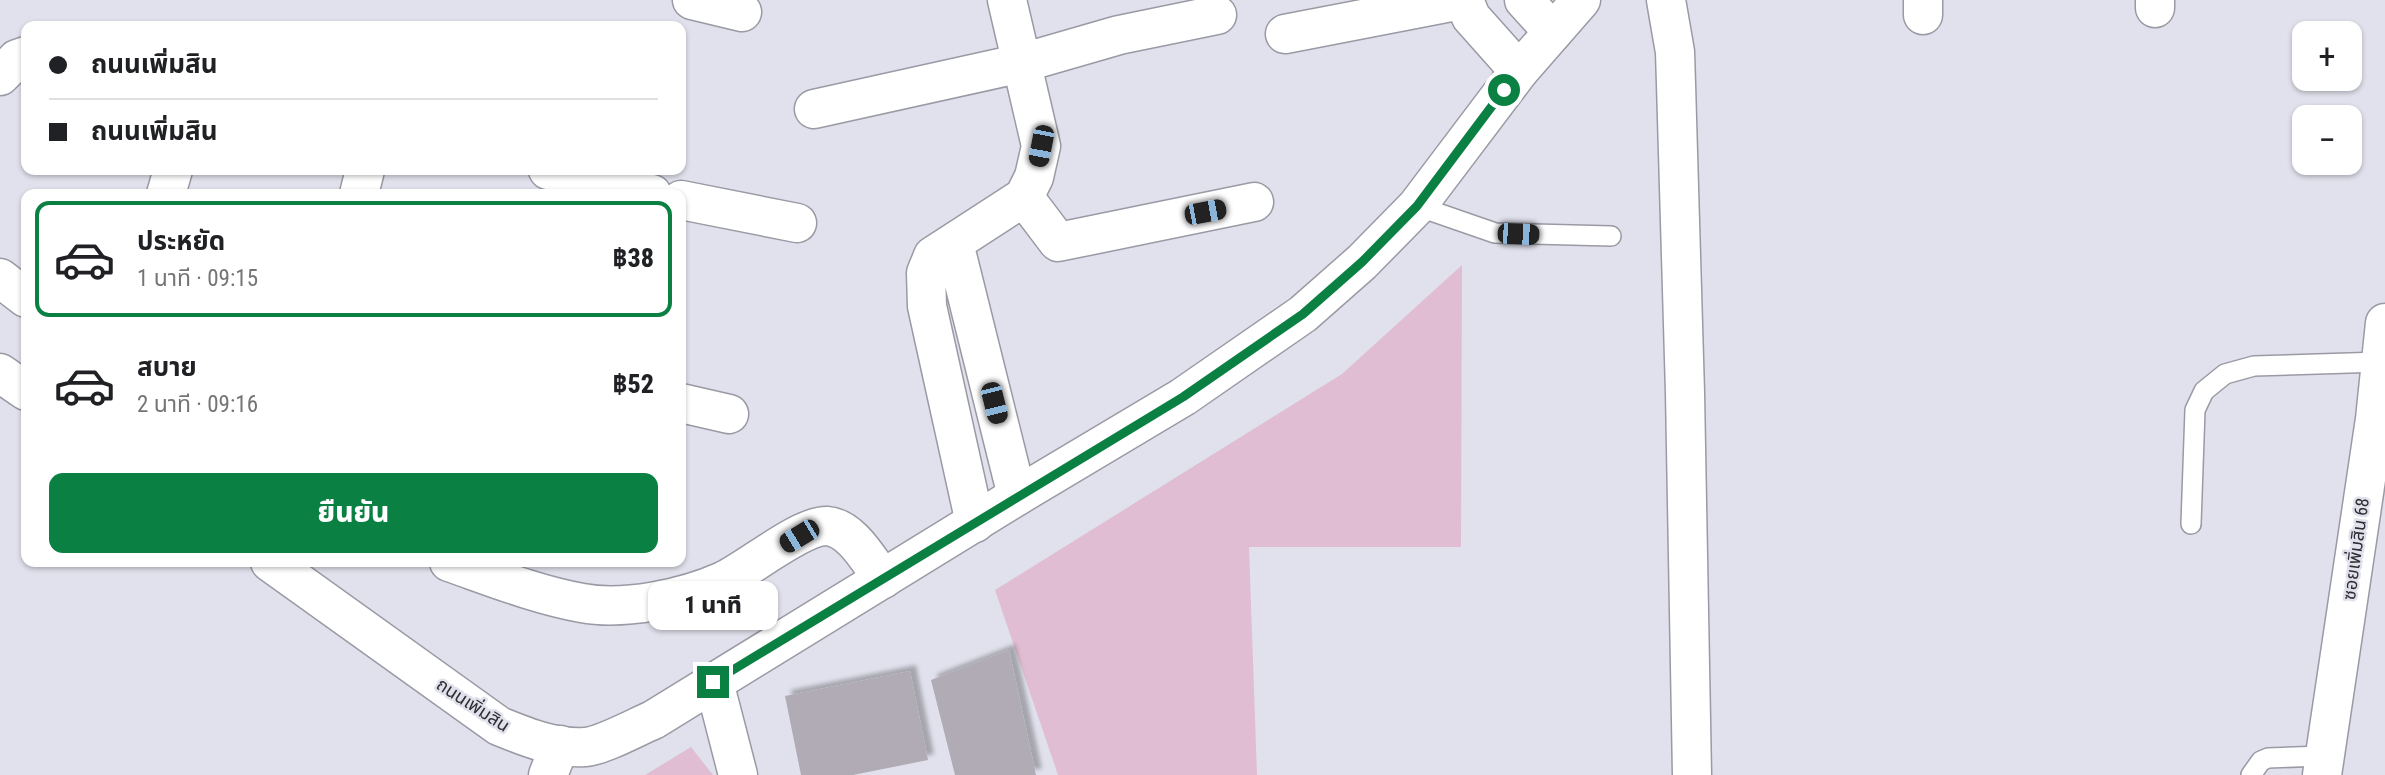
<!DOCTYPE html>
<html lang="th">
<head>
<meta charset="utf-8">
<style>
	:root { --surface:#fff; --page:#f2f2f2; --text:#202124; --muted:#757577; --line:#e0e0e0; --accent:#0b8043 }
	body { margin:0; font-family:"Roboto Condensed","Noto Sans Thai",sans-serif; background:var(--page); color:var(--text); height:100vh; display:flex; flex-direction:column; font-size:26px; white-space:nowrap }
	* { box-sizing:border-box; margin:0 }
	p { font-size:23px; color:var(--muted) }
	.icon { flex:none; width:38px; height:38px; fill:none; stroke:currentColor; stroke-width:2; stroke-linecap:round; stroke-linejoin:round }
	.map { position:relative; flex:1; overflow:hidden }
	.sheet { position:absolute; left:21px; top:189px; width:665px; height:378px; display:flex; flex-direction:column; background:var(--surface); border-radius:14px; box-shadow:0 2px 5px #0004 }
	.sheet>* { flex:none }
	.hud { position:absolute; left:21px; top:21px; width:665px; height:154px; border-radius:14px; box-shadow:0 2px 5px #0004; display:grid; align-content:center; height:154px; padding:0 28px; background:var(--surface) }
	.buttons { position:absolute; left:2292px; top:21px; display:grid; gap:14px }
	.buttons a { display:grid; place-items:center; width:70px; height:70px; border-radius:14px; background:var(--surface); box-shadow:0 2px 5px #0004; font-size:35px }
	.end { position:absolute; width:32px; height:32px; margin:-16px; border:9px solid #0b8043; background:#fff; box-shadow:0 0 0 4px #fff }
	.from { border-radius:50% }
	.bubble { position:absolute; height:49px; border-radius:14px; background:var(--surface); box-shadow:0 2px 5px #0004; font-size:23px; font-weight:800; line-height:49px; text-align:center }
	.car { position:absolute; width:21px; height:42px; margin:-21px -10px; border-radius:9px; box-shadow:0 0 5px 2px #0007; background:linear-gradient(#222 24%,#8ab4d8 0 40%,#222 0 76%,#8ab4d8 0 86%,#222 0) }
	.hud b { display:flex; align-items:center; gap:24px; height:66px; font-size:26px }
	.hud b+b { border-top:2px solid var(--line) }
	.hud i { width:18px; height:18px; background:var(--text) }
	ul { padding:12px 0 0; list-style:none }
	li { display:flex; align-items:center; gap:21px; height:116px; margin:0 14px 10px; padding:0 14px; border:4px solid transparent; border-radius:14px }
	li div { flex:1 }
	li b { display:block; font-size:26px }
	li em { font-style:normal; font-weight:800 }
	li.active { border-color:var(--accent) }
	li>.icon { width:63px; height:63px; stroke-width:1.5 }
	.primary-button { display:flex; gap:14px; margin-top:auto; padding:14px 28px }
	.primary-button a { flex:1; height:80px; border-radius:14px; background:var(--accent); color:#fff; font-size:28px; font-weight:800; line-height:80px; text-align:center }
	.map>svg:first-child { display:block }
	.green { fill:#e0bdd2 }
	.building { fill:#b1abb5; filter:url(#shadow) }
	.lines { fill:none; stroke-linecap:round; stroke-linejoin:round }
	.lane-casing { stroke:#999aa4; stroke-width:22 }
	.street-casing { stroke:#999aa4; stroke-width:41 }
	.secondary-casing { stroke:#999aa4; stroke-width:41 }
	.lane { stroke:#fff; stroke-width:19 }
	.street { stroke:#fff; stroke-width:38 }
	.secondary { stroke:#fff; stroke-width:38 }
	.route { stroke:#0b8043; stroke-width:9 }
	.labels { text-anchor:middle; stroke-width:5; stroke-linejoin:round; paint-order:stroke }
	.street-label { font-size:18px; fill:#2e2e32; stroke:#e0e1ec }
</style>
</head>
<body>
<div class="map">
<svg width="2385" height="775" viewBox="0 0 2385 775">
	<defs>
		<filter id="shadow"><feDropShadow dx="6" dy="-6" stdDeviation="2" flood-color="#0004"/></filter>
	</defs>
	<rect width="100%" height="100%" fill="#e0e1ec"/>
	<path class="green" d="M1462,265L1461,547H1249L1257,775H1058L995,590L1342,374Z
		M691,747L713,775H645Z"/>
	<path class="building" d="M1009,650L1036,775H955L931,680Z
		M910,671L928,760L853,775H801L785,696Z"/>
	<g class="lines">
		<defs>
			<path id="lane" d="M1417,206L1495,233L1611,236
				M2191,524L2195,410L2204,391L2225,374L2254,366L2381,362
				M2251,775L2261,761L2268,758L2325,756"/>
			<path id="street" d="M692,0L742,12
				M1464,0L1471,17L1519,71
				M1524,0L1553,32
				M1666,0L1675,52L1676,84L1685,393L1692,775
				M1923,0V15
				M2155,8V0
				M1285,34L1461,0
				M0,76L17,59L26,56
				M814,109L1022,63L1119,35L1217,15
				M548,170L652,194
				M166,194L173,170
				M359,194L365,170
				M1024,197L1058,242L1254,202
				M681,200L797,223
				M954,243L1017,496
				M0,278L26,298
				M681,403L729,414
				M975,523L927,306L926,273L933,256L1024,197L1034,177L1041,146L1007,0
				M449,562C492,577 537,595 582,603C624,611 685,598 723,581C749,569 801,525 827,526C852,528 869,561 883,579
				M714,682L738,775
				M548,775L560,745
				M2322,775L2375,419L2385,323"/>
			<path id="secondary" d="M0,373L26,391
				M270,562L499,726C526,737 555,749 585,747C602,746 636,727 653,720L1017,496L1183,397L1303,314L1362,262L1417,206L1519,71L1581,0"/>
		</defs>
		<use href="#lane" class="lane-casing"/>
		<use href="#street" class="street-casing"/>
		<use href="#secondary" class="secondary-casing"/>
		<use href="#lane" class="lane"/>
		<use href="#street" class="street"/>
		<use href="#secondary" class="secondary"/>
	</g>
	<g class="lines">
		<path class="route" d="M713,682L1183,397L1303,314L1362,262L1417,206L1504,90"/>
	</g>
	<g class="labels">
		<g class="street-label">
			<text transform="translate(2356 549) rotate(-82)" y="6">ซอยเพิ่มสิน 68</text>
			<text transform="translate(473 705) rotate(33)" y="6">ถนนเพิ่มสิน</text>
		</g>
	</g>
</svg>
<div class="buttons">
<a>+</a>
<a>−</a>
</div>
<i class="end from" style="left:1504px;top:90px"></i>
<i class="end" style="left:713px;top:682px"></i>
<div class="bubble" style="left:648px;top:581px;width:130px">1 นาที</div>
<i class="car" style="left:1041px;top:146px;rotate:191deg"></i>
<i class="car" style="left:1205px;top:212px;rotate:79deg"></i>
<i class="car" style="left:1518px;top:234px;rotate:92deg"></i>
<i class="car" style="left:994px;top:403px;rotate:166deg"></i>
<i class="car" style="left:799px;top:536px;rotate:239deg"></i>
<div class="hud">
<b><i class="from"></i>ถนนเพิ่มสิน</b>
<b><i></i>ถนนเพิ่มสิน</b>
</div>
<section class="sheet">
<ul>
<li class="active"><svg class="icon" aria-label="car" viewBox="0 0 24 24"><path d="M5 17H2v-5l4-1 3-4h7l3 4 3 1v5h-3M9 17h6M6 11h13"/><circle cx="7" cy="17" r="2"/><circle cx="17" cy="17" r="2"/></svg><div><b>ประหยัด</b><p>1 นาที · 09:15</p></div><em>฿38</em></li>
<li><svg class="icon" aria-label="car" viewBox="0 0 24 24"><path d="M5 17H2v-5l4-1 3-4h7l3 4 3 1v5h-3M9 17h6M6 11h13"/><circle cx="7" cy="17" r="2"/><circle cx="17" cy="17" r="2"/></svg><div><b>สบาย</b><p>2 นาที · 09:16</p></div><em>฿52</em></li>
</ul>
<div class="primary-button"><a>ยืนยัน</a></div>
</section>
</div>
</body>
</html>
